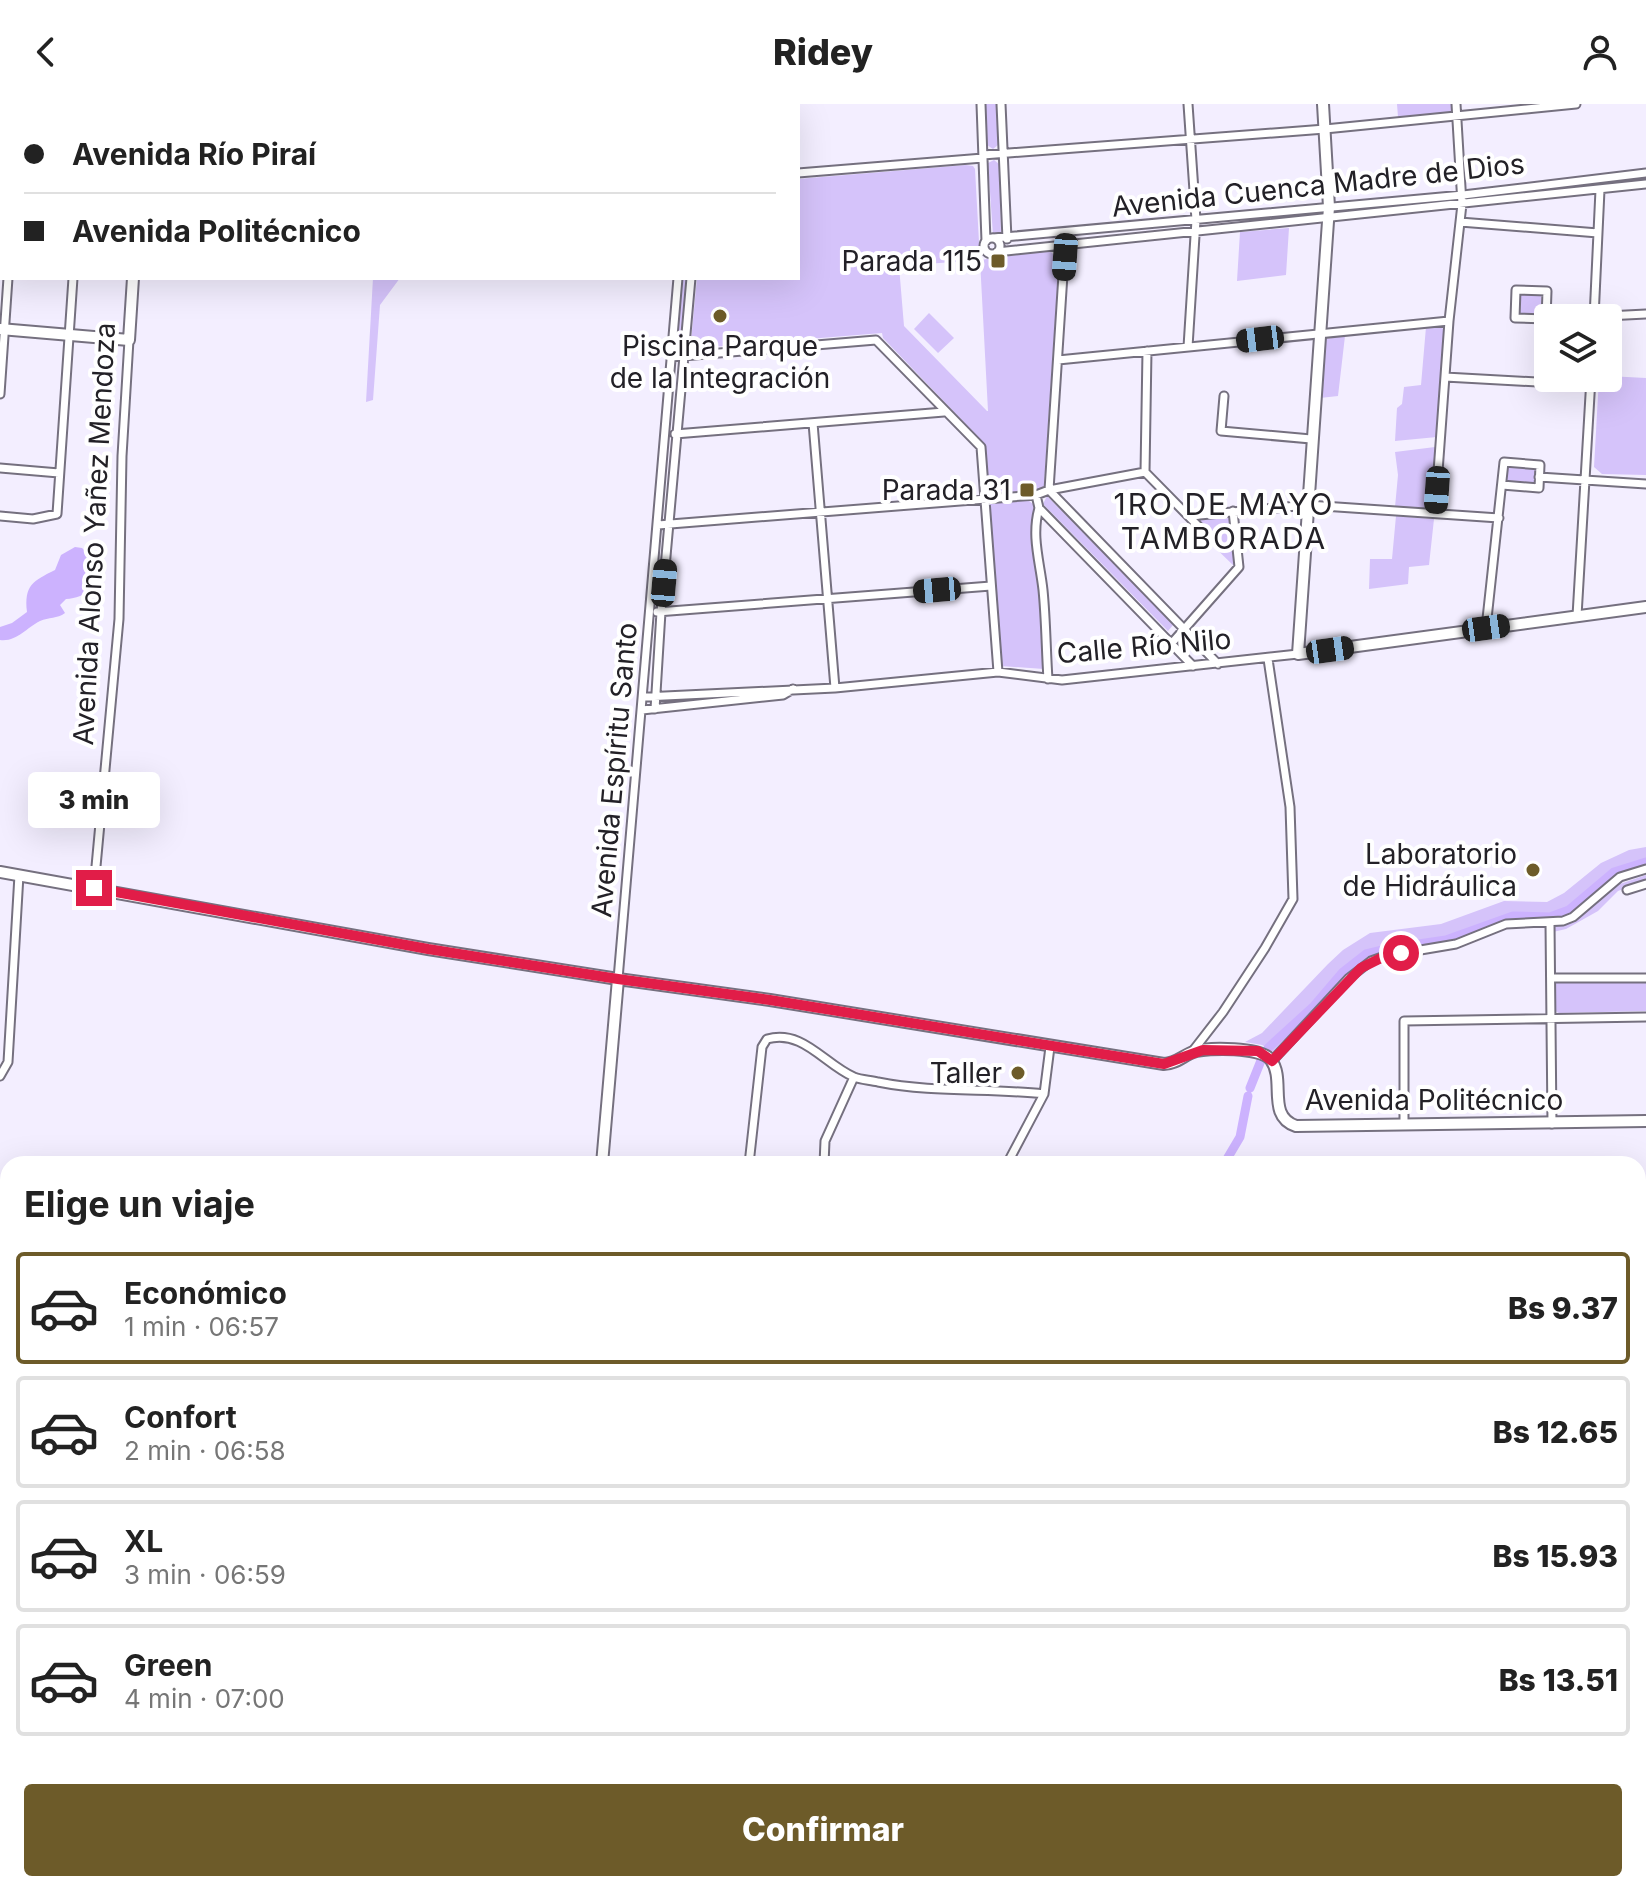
<!DOCTYPE html>
<html lang="es">
<head>
<meta charset="utf-8">
<style>
	:root { --surface:#fff; --page:#f2f2f2; --text:#222; --muted:#767676; --line:#e0e0e0; --accent:#6d5b29 }
	body { margin:0; font-family:Inter,sans-serif; background:var(--page); color:var(--text); height:100vh; display:flex; flex-direction:column; font-size:30px; white-space:nowrap }
	* { box-sizing:border-box; margin:0 }
	p { font-size:26px; color:var(--muted) }
	.icon { flex:none; width:44px; height:44px; fill:none; stroke:currentColor; stroke-width:2; stroke-linecap:round; stroke-linejoin:round }
	.map { position:relative; flex:1; overflow:hidden }
	.side { position:absolute; left:0px; top:1052px; width:1646px; height:736px; display:flex; flex-direction:column; background:var(--surface); border-radius:24px 24px 0 0; box-shadow:0 8px 32px #0002 }
	.side>* { flex:none }
	.guide { position:absolute; left:0px; top:0px; width:800px; height:176px; box-shadow:0 8px 32px #0002; display:grid; align-content:center; height:176px; padding:0 24px; background:var(--surface) }
	.tools { position:absolute; left:1534px; top:200px; display:grid; gap:16px }
	.tools a { display:grid; place-items:center; width:88px; height:88px; border-radius:8px; background:var(--surface); box-shadow:0 8px 32px #0002; font-size:40px }
	.end { position:absolute; width:36px; height:36px; margin:-18px; border:10px solid #e11d48; background:#fff; box-shadow:0 0 0 4px #fff }
	.from { border-radius:50% }
	.bubble { position:absolute; height:56px; border-radius:8px; background:var(--surface); box-shadow:0 8px 32px #0002; font-size:26px; font-weight:800; line-height:56px; text-align:center }
	.car { position:absolute; width:24px; height:48px; margin:-24px -12px; border-radius:10px; box-shadow:0 0 6px 2px #0007; background:linear-gradient(#222 24%,#8ab4d8 0 40%,#222 0 76%,#8ab4d8 0 86%,#222 0) }
	.guide b { display:flex; align-items:center; gap:28px; height:76px; font-size:30px }
	.guide b+b { border-top:2px solid var(--line) }
	.guide i { width:20px; height:20px; background:var(--text) }
	ul { padding:0; list-style:none }
	li { display:flex; align-items:center; gap:24px; height:112px; margin:0 16px 12px; padding:0 8px; border:4px solid var(--line); border-radius:8px }
	li div { flex:1 }
	li b { display:block; font-size:30px }
	li em { font-style:normal; font-weight:800 }
	li.selected { border-color:var(--accent) }
	li>.icon { width:72px; height:72px; stroke-width:1.5 }
	h2 { padding:0 24px; font-size:36px; line-height:96px }
	.primary-button { display:flex; gap:16px; margin-top:auto; padding:16px 24px }
	.primary-button a { flex:1; height:92px; border-radius:8px; background:var(--accent); color:#fff; font-size:32px; font-weight:800; line-height:92px; text-align:center }
	header { display:flex; justify-content:space-between; align-items:center; height:104px; padding:0 24px; background:var(--surface); font-size:36px; font-weight:800 }
	.map>svg:first-child { display:block }
	.green { fill:#d5c3fa; fill-rule:evenodd }
	.water { fill:#ccb2fe }
	.lines { fill:none; stroke-linecap:round; stroke-linejoin:round }
	.canal { stroke:#ccb2fe; stroke-width:9 }
	.street-casing { stroke:#75707f; stroke-width:11 }
	.secondary-casing { stroke:#75707f; stroke-width:14 }
	.street { stroke:#fff; stroke-width:7 }
	.secondary { stroke:#fff; stroke-width:10 }
	.route { stroke:#e11d48; stroke-width:10 }
	.poi-dot { fill:#6d5b29; stroke:#fff; stroke-width:3 }
	.labels { text-anchor:middle; stroke-width:8; stroke-linejoin:round; paint-order:stroke }
	.street-label { font-size:28px; fill:#232127; stroke:#fff }
	.poi-label { font-size:28px; fill:#232127; stroke:#fff; text-anchor:end }
	.neighbourhood-label { font-size:30px; letter-spacing:2px; fill:#232127; stroke:#fff }
</style>
</head>
<body>
<header><svg class="icon" aria-label="back" viewBox="0 0 24 24"><path d="M15 5l-7 7 7 7"/></svg>Ridey<svg class="icon" aria-label="person" viewBox="0 0 24 24"><circle cx="12" cy="8" r="4"/><path d="M4 21q1-7 8-7t8 7"/></svg></header>
<div class="map">
<svg width="1646" height="1788" viewBox="0 0 1646 1788">
	<rect width="100%" height="100%" fill="#f3eeff"/>
	<path class="green" d="M985,0H996L998,41L993,45L987,41Z
		M1397,0H1452V8L1398,13Z
		M994,56L999,60L1001,128L993,131L988,59Z
		M966,61L973,62L975,65L980,156L1045,147L1051,148L1059,156L1044,382L1036,387L989,390L985,340L883,234L882,229L699,244L694,242L691,237L697,174H798V75ZM980,156L988,307H987L904,222L899,162Z
		M1289,124L1286,171L1237,177L1240,128Z
		M373,174H400L380,201L373,296L366,298Z
		M681,174H687L681,246H675Z
		M1521,190L1541,191V211H1520Z
		M929,209L954,234L938,249L914,225Z
		M1426,223H1441L1445,227L1437,333L1395,337L1397,304L1402,300L1404,283L1421,281Z
		M1345,232L1338,292L1320,294L1325,235Z
		M1608,272L1646,274V371L1602,370L1594,363L1599,274H1608Z
		M1435,343L1433,406L1395,403L1398,371L1395,348Z
		M1508,361L1537,364L1535,381L1507,378Z
		M1047,392L1173,521L1168,527L1043,400Z
		M1028,396L1034,401L1031,438L1039,485L1044,565L1001,562L990,400Z
		M1223,411L1229,415L1234,462L1205,434L1207,429L1195,415Z
		M1396,412L1434,415L1429,461L1409,463L1408,480L1369,485L1370,455H1392Z
		M1646,743V762L1619,770L1571,811L1563,814L1506,817L1455,837L1384,849L1370,855L1348,872L1274,948L1262,941L1245,938L1262,929L1328,860L1343,846L1370,829L1441,820L1504,797L1547,798L1564,789L1601,759L1629,746Z
		M1646,771V776L1618,787L1598,807L1566,825L1553,828V822L1574,816L1617,781Z
		M1558,877H1646V907L1559,909L1555,907V879Z
		M1646,1353V1434H1638V1354Z
		M0,1570L8,1579V1780H209L218,1788H9L0,1780Z
		M633,1780H713L709,1788H623Z
		M1205,1780H1296L1301,1783L1298,1788H1198Z
		M1414,1780H1501L1510,1786L1410,1788Z"/>
	<path class="water" d="M75,443L82,444L105,466C95,482 87,494 66,495L60,501L65,509C57,515 49,513 40,517C26,524 17,538 0,536V523L12,519L27,508C24,481 33,477 55,466L61,451Z"/>
	<g class="lines">
		<path class="canal" d="M1268,944L1314,902L1343,868L1366,850L1391,844L1446,836L1513,812L1550,813L1569,806L1614,768L1646,758
			M1250,984L1262,954
			M1224,1060L1240,1033L1248,992
			M0,1546L8,1555
			M240,1780L251,1788
			M614,1788L624,1780"/>
		<defs>
			<path id="street" d="M981,0L986,137
				M1001,0L1007,135
				M1188,0L1196,116L1188,243
				M20,2V0
				M84,2L85,0
				M692,2V0
				M708,2V0
				M983,51L1325,25L1576,0
				M798,69L983,54
				M0,88H2
				M1460,118L1598,129
				M984 142a8 8 0 1 1 16 0a8 8 0 1 1-16 0Z
				M993,134L1463,91L1646,69
				M997,148L1646,80
				M1516,186L1547,187L1546,215L1515,214Z
				M1567,214L1646,210
				M1594,214L1600,86
				M671,253L876,236L981,343L998,568
				M1058,256L1449,217
				M1445,273L1590,281
				M0,290L8,174
				M1224,292L1221,327L1311,335
				M813,319L835,584
				M675,330L944,308
				M0,364L59,369
				M1145,368L1147,247
				M1145,368L1204,428
				M1539,373L1646,380
				M1049,386L1065,140
				M1049,386L1218,560
				M1036,391L1039,404L1193,562
				M1039,404C1031,432 1040,458 1043,486C1046,516 1046,546 1048,575
				M1435,409L1449,217L1462,100L1456,0
				M0,412L33,415L57,410L73,174
				M1189,412L1308,401L1499,414
				M658,421L1036,391L1049,386L1145,368
				M657,508L991,482
				M1577,512L1591,274
				M1486,524L1504,358L1540,361L1539,384L1502,381
				M1171,540L1239,463L1233,407
				M644,593L835,584L998,568L1062,576L1298,550
				M655,605L661,508L691,174
				M642,606L783,591L793,585
				M94,784L119,515L122,352L129,236
				M1627,786L1646,780
				M1550,819L1552,1020
				M1551,874H1646
				M618,875L678,174
				M1192,948L1223,908L1265,844L1293,795L1290,703L1268,555
				M1272,957L1349,874L1371,857L1385,852L1456,840L1506,820L1563,817L1573,813L1620,773L1646,765
				M0,972L8,958L19,771
				M1404,1021V917L1646,913
				M749,1060L762,943L767,935C803,925 824,960 854,973C861,976 871,976 878,978C933,989 989,984 1044,990
				M824,1060L825,1037L854,973
				M1007,1060L1044,990L1050,943
				M1638,1292L1646,1290
				M784,1780L804,1788
				M599,1788L607,1780
				M1133,1788L1140,1780"/>
			<path id="secondary" d="M1323,0L1329,103L1298,550L1646,503
				M145,2V0
				M0,225L129,236L133,174
				M0,768L428,845L618,875L770,896L1164,960C1175,960 1183,952 1193,948C1208,943 1262,943 1271,956C1286,976 1266,1012 1296,1022L1646,1017
				M602,1060L618,875
				M0,1536L8,1544
				M249,1780L259,1788
				M524,1780L526,1788"/>
		</defs>
		<use href="#street" class="street-casing"/>
		<use href="#secondary" class="secondary-casing"/>
		<use href="#street" class="street"/>
		<use href="#secondary" class="secondary"/>
	</g>
	<g class="lines">
		<path class="route" d="M94,784L428,845L618,875L770,896L1164,960L1203,946L1258,947L1272,957L1361,864L1385,852L1401,849"/>
	</g>
	<g class="poi-dot">
		<rect x="990" y="149" width="16" height="16" rx="4"/>
		<circle cx="720" cy="212" r="8"/>
		<rect x="1019" y="378" width="16" height="16" rx="4"/>
		<circle cx="1533" cy="766" r="8"/>
		<circle cx="1018" cy="969" r="8"/>
	</g>
	<g class="labels">
		<g class="street-label">
			<text transform="translate(1318 81) rotate(-6)" y="10">Avenida Cuenca Madre de Dios</text>
			<text transform="translate(94 430) rotate(-87)" y="10">Avenida Alonso Yañez Mendoza</text>
			<text transform="translate(1144 542) rotate(-5)" y="10">Calle Río Nilo</text>
			<text transform="translate(614 666) rotate(-85)" y="10">Avenida Espíritu Santo</text>
			<text x="1434" y="1006">Avenida Politécnico</text>
		</g>
		<g class="poi-label">
			<text x="982" y="167">Parada 115</text>
			<text x="720" y="252" text-anchor="middle">Piscina Parque<tspan x="720" dy="32">de la Integración</tspan></text>
			<text x="1011" y="396">Parada 31</text>
			<text x="1517" y="760">Laboratorio<tspan x="1517" dy="32">de Hidráulica</tspan></text>
			<text x="1002" y="979">Taller</text>
		</g>
		<g class="neighbourhood-label">
			<text x="1224" y="411">1RO DE MAYO<tspan x="1224" dy="34">TAMBORADA</tspan></text>
		</g>
	</g>
</svg>
<div class="tools">
<a><svg class="icon" aria-label="layers" viewBox="0 0 24 24"><path d="M12 4l9 5-9 5-9-5zM3 14l9 5 9-5"/></svg></a>
</div>
<i class="end from" style="left:1401px;top:849px"></i>
<i class="end" style="left:94px;top:784px"></i>
<div class="bubble" style="left:28px;top:668px;width:132px">3 min</div>
<i class="car" style="left:1065px;top:153px;rotate:184deg"></i>
<i class="car" style="left:1260px;top:235px;rotate:263deg"></i>
<i class="car" style="left:1437px;top:386px;rotate:184deg"></i>
<i class="car" style="left:664px;top:479px;rotate:5deg"></i>
<i class="car" style="left:937px;top:486px;rotate:265deg"></i>
<i class="car" style="left:1486px;top:524px;rotate:82deg"></i>
<i class="car" style="left:1330px;top:546px;rotate:82deg"></i>
<div class="guide">
<b><i class="from"></i>Avenida Río Piraí</b>
<b><i></i>Avenida Politécnico</b>
</div>
<section class="side">
<h2>Elige un viaje</h2>
<ul>
<li class="selected"><svg class="icon" aria-label="car" viewBox="0 0 24 24"><path d="M5 17H2v-5l4-1 3-4h7l3 4 3 1v5h-3M9 17h6M6 11h13"/><circle cx="7" cy="17" r="2"/><circle cx="17" cy="17" r="2"/></svg><div><b>Económico</b><p>1 min · 06:57</p></div><em>Bs 9.37</em></li>
<li><svg class="icon" aria-label="car" viewBox="0 0 24 24"><path d="M5 17H2v-5l4-1 3-4h7l3 4 3 1v5h-3M9 17h6M6 11h13"/><circle cx="7" cy="17" r="2"/><circle cx="17" cy="17" r="2"/></svg><div><b>Confort</b><p>2 min · 06:58</p></div><em>Bs 12.65</em></li>
<li><svg class="icon" aria-label="car" viewBox="0 0 24 24"><path d="M5 17H2v-5l4-1 3-4h7l3 4 3 1v5h-3M9 17h6M6 11h13"/><circle cx="7" cy="17" r="2"/><circle cx="17" cy="17" r="2"/></svg><div><b>XL</b><p>3 min · 06:59</p></div><em>Bs 15.93</em></li>
<li><svg class="icon" aria-label="car" viewBox="0 0 24 24"><path d="M5 17H2v-5l4-1 3-4h7l3 4 3 1v5h-3M9 17h6M6 11h13"/><circle cx="7" cy="17" r="2"/><circle cx="17" cy="17" r="2"/></svg><div><b>Green</b><p>4 min · 07:00</p></div><em>Bs 13.51</em></li>
</ul>
<div class="primary-button"><a>Confirmar</a></div>
</section>
</div>
</body>
</html>
